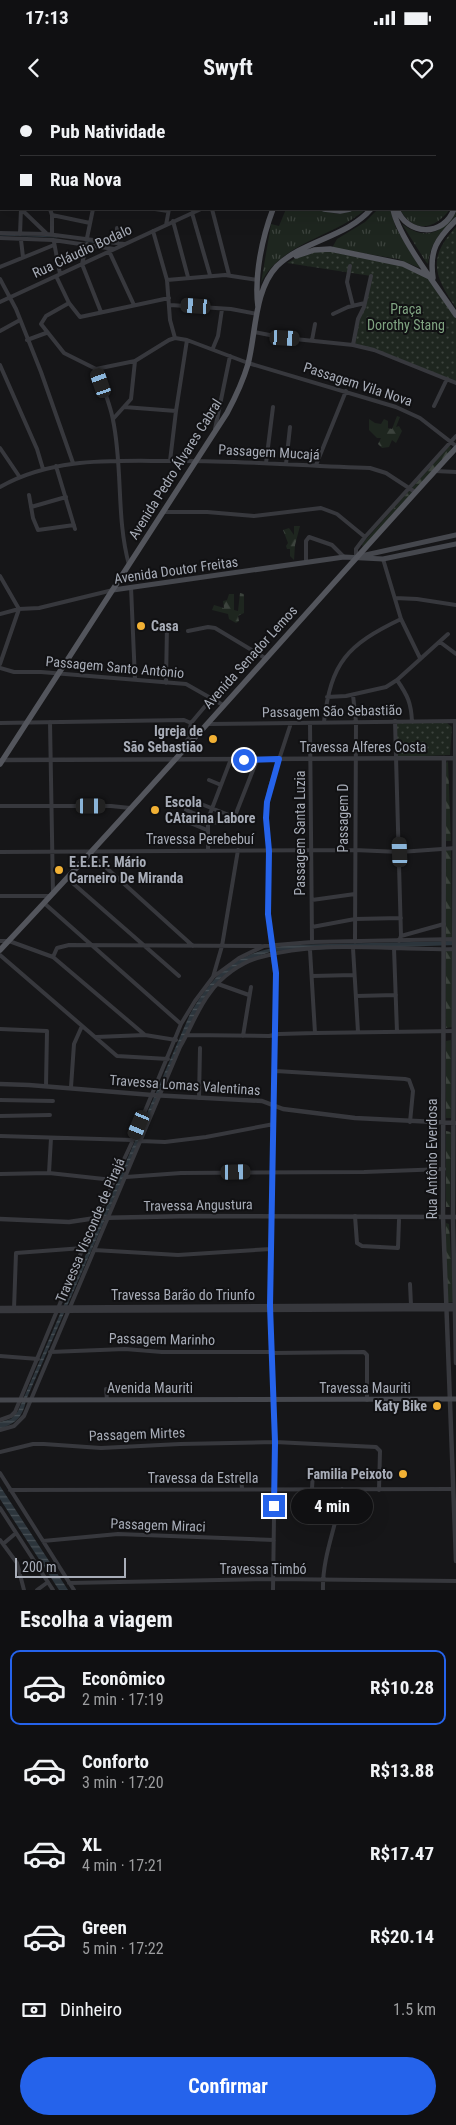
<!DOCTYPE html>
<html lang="pt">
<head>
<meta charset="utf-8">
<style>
	:root { --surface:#101012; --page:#1e1e20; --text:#f1f3f6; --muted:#9c9d9f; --line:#303032; --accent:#2563eb }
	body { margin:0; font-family:"Roboto Condensed",sans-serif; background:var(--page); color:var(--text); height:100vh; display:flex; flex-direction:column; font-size:19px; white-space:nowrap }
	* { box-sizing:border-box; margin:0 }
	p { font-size:16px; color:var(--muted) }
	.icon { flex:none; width:28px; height:28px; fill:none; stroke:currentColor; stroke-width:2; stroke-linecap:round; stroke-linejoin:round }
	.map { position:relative; height:1490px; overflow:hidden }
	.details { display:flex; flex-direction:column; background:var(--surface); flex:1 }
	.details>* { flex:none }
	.top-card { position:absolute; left:0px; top:0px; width:456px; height:110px; box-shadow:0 5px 20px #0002,0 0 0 1px var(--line); display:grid; align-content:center; height:110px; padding:0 20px; background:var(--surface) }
	.scale { position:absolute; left:15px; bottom:12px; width:111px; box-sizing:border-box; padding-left:5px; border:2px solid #a8adb8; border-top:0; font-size:14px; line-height:18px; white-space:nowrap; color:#a8adb8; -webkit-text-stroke:4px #111113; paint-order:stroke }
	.end { position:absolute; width:22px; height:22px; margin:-11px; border:6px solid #2563eb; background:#fff; box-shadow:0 0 0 2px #fff }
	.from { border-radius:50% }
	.bubble { position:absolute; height:35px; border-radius:18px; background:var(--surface); box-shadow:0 5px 20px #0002,0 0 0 1px var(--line); font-size:16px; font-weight:700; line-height:35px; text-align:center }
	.car { position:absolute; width:15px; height:30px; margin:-15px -8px; border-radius:6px; box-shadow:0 0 4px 1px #0007; background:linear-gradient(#222 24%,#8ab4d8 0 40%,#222 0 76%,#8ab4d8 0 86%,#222 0) }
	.top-card b { display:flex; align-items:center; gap:18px; height:48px; font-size:19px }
	.top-card b+b { border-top:1px solid var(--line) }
	.top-card i { width:12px; height:12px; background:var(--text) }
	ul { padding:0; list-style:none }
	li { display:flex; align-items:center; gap:15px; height:75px; margin:0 10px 8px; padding:0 10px; border:2px solid transparent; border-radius:10px }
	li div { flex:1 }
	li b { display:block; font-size:19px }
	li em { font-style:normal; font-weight:700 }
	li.on { border-color:var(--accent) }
	li>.icon { width:45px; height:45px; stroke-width:1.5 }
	h2 { padding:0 20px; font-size:22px; line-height:60px }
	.pay { display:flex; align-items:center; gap:12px; height:55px; padding:0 20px; font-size:19px }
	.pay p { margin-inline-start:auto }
	.primary-button { display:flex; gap:10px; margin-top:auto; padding:10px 20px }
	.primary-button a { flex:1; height:58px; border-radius:30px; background:var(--accent); color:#fff; font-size:20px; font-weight:700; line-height:58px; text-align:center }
	.status { display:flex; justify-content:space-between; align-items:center; height:35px; padding:0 25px; background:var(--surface); direction:ltr }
	.status svg { height:14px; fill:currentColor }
	header { display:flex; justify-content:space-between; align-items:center; height:65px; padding:0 20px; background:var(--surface); font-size:22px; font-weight:700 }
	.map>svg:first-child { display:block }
	.grass { fill:url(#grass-tufts) }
	.forest { fill:url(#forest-firs) }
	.park { fill:url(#park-dots) }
	.water { fill:url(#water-rules) }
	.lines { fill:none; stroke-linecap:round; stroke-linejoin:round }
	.stream { stroke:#2c353c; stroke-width:1 }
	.minor { stroke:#37383d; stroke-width:4 }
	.tertiary { stroke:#37383d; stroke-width:4.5 }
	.secondary { stroke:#45474d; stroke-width:5 }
	.primary { stroke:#53555c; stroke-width:5.5 }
	.route { stroke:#2563eb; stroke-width:6 }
	.poi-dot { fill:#f2b134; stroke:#111113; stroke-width:2 }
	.labels { text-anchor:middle; stroke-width:4; stroke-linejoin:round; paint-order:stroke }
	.street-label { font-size:14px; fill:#a8adb8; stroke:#111113 }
	.park-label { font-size:14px; fill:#7fa381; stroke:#111113 }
	.poi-label { font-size:14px; font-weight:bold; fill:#a8adb8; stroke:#111113; text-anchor:start }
</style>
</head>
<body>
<div class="status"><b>17:13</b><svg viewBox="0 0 49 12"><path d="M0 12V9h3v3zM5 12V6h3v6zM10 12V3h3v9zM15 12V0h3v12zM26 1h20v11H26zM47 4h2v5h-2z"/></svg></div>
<header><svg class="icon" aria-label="back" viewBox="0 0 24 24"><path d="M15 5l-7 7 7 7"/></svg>Swyft<svg class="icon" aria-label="heart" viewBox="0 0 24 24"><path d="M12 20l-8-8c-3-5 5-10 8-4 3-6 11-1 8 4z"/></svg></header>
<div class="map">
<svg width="456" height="1490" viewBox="0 0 456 1490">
	<defs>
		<pattern id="grass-tufts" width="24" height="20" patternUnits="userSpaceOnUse" patternTransform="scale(1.25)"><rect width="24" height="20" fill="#1e261f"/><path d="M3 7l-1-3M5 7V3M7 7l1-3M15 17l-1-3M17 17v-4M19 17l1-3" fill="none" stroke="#3c433d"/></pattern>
		<pattern id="forest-firs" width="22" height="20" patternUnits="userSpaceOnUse" patternTransform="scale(1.25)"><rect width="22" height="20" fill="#1e261f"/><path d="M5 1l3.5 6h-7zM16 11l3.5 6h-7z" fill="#3c433d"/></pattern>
		<pattern id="park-dots" width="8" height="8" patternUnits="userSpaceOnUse" patternTransform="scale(1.25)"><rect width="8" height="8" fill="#1e261f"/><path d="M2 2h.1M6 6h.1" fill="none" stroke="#3c433d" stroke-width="1.8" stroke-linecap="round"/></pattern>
		<pattern id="water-rules" width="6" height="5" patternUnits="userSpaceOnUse" patternTransform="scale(1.25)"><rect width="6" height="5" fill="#2c353c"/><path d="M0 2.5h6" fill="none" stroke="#485056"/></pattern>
	</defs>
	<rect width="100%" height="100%" fill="#161618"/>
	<path class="grass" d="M286,109H313L338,114L358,109H366C334,137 280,143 261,183L271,124L279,126Z
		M378,109H390L396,128L420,168L398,159L332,148L337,139L365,122Z
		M400,109H450C435,130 413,134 400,109Z
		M456,112V116C442,131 430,142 428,164L426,162L402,124C426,141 440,134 456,112Z"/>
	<path class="forest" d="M397,316L400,317L396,327L399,326L402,331L396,343L392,340L389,347L382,348L378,344L381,338H377L369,330V319L375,323L381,324L384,319L388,321V328L392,329Z
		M449,346L451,347L450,352L363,448L362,444Z
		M294,426H300L295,445L294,460L290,456V449H287L286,446L288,443L283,430L289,428L294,435Z
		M240,493L244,494V513L238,516L239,521L236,523L229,519L228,514L212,510L214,505L224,508L223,501L227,500L229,494H234V510L238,511Z
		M448,661L451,741H446V663Z
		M446,750H451L452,837L446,838Z
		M446,850H452V927L446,928Z
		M451,940V1018H446V941Z
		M446,1031L451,1032L450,1107H446Z
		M446,1123L449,1124L454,1202L445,1203Z"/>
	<path class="park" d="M456,127V208C434,176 427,158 456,127Z
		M322,150L414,168L436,184L456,215V283L374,250L353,245C357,221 366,200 371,176L287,163L303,154Z
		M396,621L447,623L452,627L450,655L398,657Z"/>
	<path class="water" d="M456,841V845L273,851C222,868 209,884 187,932L26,1300C23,1317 16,1323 0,1329V1322L11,1319L18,1311L190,914C216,870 235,854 287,845Z
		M0,1386L68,1490H59L0,1399Z"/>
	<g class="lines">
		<path class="stream" d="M0,135L57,137
			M85,141L103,144"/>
		<path class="minor" d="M23,1L24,0
			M0,80L1,62
			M0,93L1,94
			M21,109L46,133
			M50,109L52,115V134
			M155,109L168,111
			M212,109L229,175
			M192,113L210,175
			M52,115L90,123
			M173,121L188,177
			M166,125L169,109
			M153,131L167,180L170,220L175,238
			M0,133L47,134L124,144
			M20,134L21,109
			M0,138L53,140L114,149
			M87,138L93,109
			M21,140L23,157
			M54,142L60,174
			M117,142V128
			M87,144L82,164L101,212
			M109,151L134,205
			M350,166L347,182L353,206
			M0,167L54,145
			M56,176L69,203L80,217L169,198
			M0,179L16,209L41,272L73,363
			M167,180L225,175L257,180
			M0,202L201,109
			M69,203L46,216L41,224L64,253L96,269L135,261L169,240L175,238L187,240L248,263L396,307L420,318L456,346
			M170,205L231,209L257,214
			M333,214L348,207L365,203
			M0,231L20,220
			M254,232L285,238L353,245L374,250L456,283
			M27,240L46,233
			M312,240L315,224
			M353,245L358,219L364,207L371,176
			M213,248L218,236L222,209
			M0,265L37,349L43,369
			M96,269C102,285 110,303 113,320C123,368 116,417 129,465
			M434,306L447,279
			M124,307L176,311
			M113,319L131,299L135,261
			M215,329L230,256
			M0,348L19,376
			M170,361L176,311L187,240
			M266,363L273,307
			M286,364L290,327
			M316,365L346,291
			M56,366L75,429
			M435,371L456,372
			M0,387C53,357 111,361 170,361C237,360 303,366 370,368L386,373L415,392
			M29,395L33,418L38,430L74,425
			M31,407L66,397
			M164,412H207L254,416L321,408L337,414L365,437
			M356,457V449L365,437L456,336
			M383,459L401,519L420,558
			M306,462V441L309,437L332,445L344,457
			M0,476L19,509L0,564
			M131,487L135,580
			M395,498L417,499L456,505
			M0,514L19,509L39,508L113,490
			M188,531L208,527L215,528L265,558
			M440,542L456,554
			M0,568L14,572H41L186,584L223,605
			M397,580C408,596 411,603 412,621
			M166,583L167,526
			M353,595L356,622L355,842
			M327,597L346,596L386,587L397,580L448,534
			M395,621L401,836L399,841
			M50,622L53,793
			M324,622C331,562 347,545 401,519
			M0,623L184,620L191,623
			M310,623L312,842
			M208,624L456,621
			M186,647L191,623L212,598
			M455,657V621
			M209,680L221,685
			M191,700L234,717
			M0,706H111L130,708
			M186,710L208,719
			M183,720L207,730
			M208,723L233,721L257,660
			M208,751V719L231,659
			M0,752L354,750L400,752L456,748
			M91,754L193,846
			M68,779L179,876
			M0,796H50
			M312,800L355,794
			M44,803L181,924
			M312,827L355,819L401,818
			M401,836L444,824
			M0,841H9L53,857L145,935L176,940
			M353,848L358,932
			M394,848L397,932
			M310,850L315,933
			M0,855L117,956L168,959
			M53,857L57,848L69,845L261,846
			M312,876L354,875
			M213,877L222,846L238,750
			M218,884L249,895
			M356,896L396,895
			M0,929L47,931L46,986
			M187,935L269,936L279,934L315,933L456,931
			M243,936L251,887
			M96,937L145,935
			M276,971L405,979L409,980L413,991L410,1022
			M71,987L74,944L82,926
			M199,998L200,948
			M0,1000L53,1001
			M0,1016L50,1015
			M0,1036L133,1040
			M140,1041L165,1042L206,1037L274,1024
			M49,1073L51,1038
			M0,1074L49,1073L113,1080
			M126,1077L181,1073L364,1072L444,1069
			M355,1116L357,1143L362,1146L398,1148L399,1120
			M94,1150L178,1155L271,1149
			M410,1184L411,1205
			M14,1209L16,1153L83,1148
			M50,1252L125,1249L162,1252H273
			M273,1253L364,1252L367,1255V1300
			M0,1256L38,1259
			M106,1289L107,1300
			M0,1320L11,1316L15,1312L83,1148L133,1040L181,924L195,901L213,877L239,858L264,846L312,842L456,839
			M0,1330L14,1326L24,1316L180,947C190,930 197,910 209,894C221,877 241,862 261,857C323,839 392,851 455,849
			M0,1352L33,1344H44L101,1348L180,1344L275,1342L376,1347L380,1351L379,1390
			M0,1373L74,1490
			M241,1374L242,1389
			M312,1389L313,1372
			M10,1390L453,1389
			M0,1408L53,1490
			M0,1440L17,1463L24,1490
			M43,1441L118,1434L274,1440
			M3,1444L16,1433
			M69,1483L273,1479L456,1481
			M37,1490L48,1482
			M273,1490L275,1342L270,1206L276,882L268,814L269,751L266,718L267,701L270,687L291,623
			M323,1490C322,1455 338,1423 342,1389"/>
		<path class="tertiary" d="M455,657L453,1117L456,1263
			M444,658L443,1117L456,1461
			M2,660L456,658
			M0,984L29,985L152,995L262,1001L283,1009L355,1018L455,1023
			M0,1119L69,1122L96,1118L192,1116L456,1117
			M0,1208L456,1205
			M0,1211L456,1209"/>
		<path class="secondary" d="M361,456L456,435
			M113,490L344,457L383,459L456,444
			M0,1300L456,1299"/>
		<path class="primary" d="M86,0L92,1
			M127,0L133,1
			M373,0L374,1
			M441,0L444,1
			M320,1L321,0
			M329,1L330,0
			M387,1V0
			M394,1L395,0
			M455,9L456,10
			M455,38L456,33
			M455,66H456
			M455,75H456
			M455,102V103
			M324,109L340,111L350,109
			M393,109C398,137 439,189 456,215
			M397,109C407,136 444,137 454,109
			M296,156L314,150L330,149L403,164L432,178
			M433,178C429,150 437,139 456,120
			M258,207C254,176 262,138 273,109
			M0,664L227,313C235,298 243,281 248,264C256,234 254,190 277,166C304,140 347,137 371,109
			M0,850C155,686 303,515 456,348"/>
	</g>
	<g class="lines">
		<path class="route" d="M244,660L279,659L267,702L266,718L269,751L268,814L276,873L270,1206L275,1342L274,1406"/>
	</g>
	<g class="poi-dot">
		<circle cx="141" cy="526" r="5"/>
		<circle cx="213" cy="639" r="5"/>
		<circle cx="155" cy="710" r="5"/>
		<circle cx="59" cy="770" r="5"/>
		<circle cx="437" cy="1306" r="5"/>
		<circle cx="403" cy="1374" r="5"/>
	</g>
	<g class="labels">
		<g class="street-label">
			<text transform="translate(82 151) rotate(-25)" y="5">Rua Cláudio Bodalo</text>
			<text transform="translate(358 284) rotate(18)" y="5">Passagem Vila Nova</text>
			<text transform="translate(269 352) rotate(3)" y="5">Passagem Mucajá</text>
			<text transform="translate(175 369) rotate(-58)" y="5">Avenida Pedro Álvares Cabral</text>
			<text transform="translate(176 470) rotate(-8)" y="5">Avenida Doutor Freitas</text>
			<text transform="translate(250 557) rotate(-48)" y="5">Avenida Senador Lemos</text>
			<text transform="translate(115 567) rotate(5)" y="5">Passagem Santo Antônio</text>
			<text transform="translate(332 611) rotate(-1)" y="5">Passagem São Sebastião</text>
			<text x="363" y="652">Travessa Alferes Costa</text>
			<text transform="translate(343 718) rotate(-90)" y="5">Passagem D</text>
			<text transform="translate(300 733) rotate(-90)" y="5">Passagem Santa Luzia</text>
			<text x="200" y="744">Travessa Perebebuí</text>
			<text transform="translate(185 985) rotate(4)" y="5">Travessa Lomas Valentinas</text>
			<text transform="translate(432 1059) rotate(-90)" y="5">Rua Antônio Everdosa</text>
			<text transform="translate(198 1105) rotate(-1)" y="5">Travessa Angustura</text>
			<text transform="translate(90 1130) rotate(-67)" y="5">Travessa Visconde de Pirajá</text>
			<text x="183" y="1200">Travessa Barão do Triunfo</text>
			<text transform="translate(162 1239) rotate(1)" y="5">Passagem Marinho</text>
			<text x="150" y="1293">Avenida Mauriti</text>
			<text x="365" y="1293">Travessa Mauriti</text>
			<text transform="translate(137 1334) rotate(-2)" y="5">Passagem Mirtes</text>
			<text x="203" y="1383">Travessa da Estrella</text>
			<text transform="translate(158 1425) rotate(2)" y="5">Passagem Miraci</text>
			<text x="263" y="1474">Travessa Timbó</text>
		</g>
		<g class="park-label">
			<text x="406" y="214">Praça<tspan x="406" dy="16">Dorothy Stang</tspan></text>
		</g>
		<g class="poi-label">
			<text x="151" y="531">Casa</text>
			<text x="203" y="636" text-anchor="end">Igreja de<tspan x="203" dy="16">São Sebastião</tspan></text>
			<text x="165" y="707">Escola<tspan x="165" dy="16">CAtarina Labore</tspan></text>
			<text x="69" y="767">E.E.E.F. Mário<tspan x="69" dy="16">Carneiro De Miranda</tspan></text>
			<text x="427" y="1311" text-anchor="end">Katy Bike</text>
			<text x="393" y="1379" text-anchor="end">Familia Peixoto</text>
		</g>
	</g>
</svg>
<div class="scale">200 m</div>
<i class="end from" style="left:244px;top:660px"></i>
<i class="end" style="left:274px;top:1406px"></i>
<div class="bubble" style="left:291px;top:1389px;width:82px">4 min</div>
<i class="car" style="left:196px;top:206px;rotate:274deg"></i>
<i class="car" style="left:285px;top:238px;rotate:93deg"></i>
<i class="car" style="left:101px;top:283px;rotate:341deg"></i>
<i class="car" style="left:91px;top:706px;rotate:90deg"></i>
<i class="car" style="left:400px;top:752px;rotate:358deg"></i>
<i class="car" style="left:139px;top:1025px;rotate:203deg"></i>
<i class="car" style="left:236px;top:1072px;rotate:89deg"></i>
<div class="top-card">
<b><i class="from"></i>Pub Natividade</b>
<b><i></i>Rua Nova</b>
</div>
</div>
<section class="details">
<h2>Escolha a viagem</h2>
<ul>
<li class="on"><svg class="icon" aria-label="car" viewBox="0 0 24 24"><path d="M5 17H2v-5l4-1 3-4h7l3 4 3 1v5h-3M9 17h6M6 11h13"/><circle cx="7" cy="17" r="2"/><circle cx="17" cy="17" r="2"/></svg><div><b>Econômico</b><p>2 min · 17:19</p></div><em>R$10.28</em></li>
<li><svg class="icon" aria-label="car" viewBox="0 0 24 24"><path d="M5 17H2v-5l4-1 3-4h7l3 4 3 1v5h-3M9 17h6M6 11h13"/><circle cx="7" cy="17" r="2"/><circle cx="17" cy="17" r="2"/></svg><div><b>Conforto</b><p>3 min · 17:20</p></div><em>R$13.88</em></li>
<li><svg class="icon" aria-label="car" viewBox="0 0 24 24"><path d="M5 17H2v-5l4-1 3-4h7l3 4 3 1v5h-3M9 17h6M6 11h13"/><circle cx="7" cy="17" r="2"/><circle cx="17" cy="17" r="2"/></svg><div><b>XL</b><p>4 min · 17:21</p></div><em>R$17.47</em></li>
<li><svg class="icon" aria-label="car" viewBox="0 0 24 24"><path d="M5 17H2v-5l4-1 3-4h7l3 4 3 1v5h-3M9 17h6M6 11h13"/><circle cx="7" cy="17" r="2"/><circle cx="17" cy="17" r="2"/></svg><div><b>Green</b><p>5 min · 17:22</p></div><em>R$20.14</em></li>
</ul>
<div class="pay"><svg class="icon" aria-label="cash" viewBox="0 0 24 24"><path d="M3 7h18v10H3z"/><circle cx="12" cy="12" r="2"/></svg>Dinheiro<p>1.5 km</p></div>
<div class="primary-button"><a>Confirmar</a></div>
</section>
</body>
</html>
